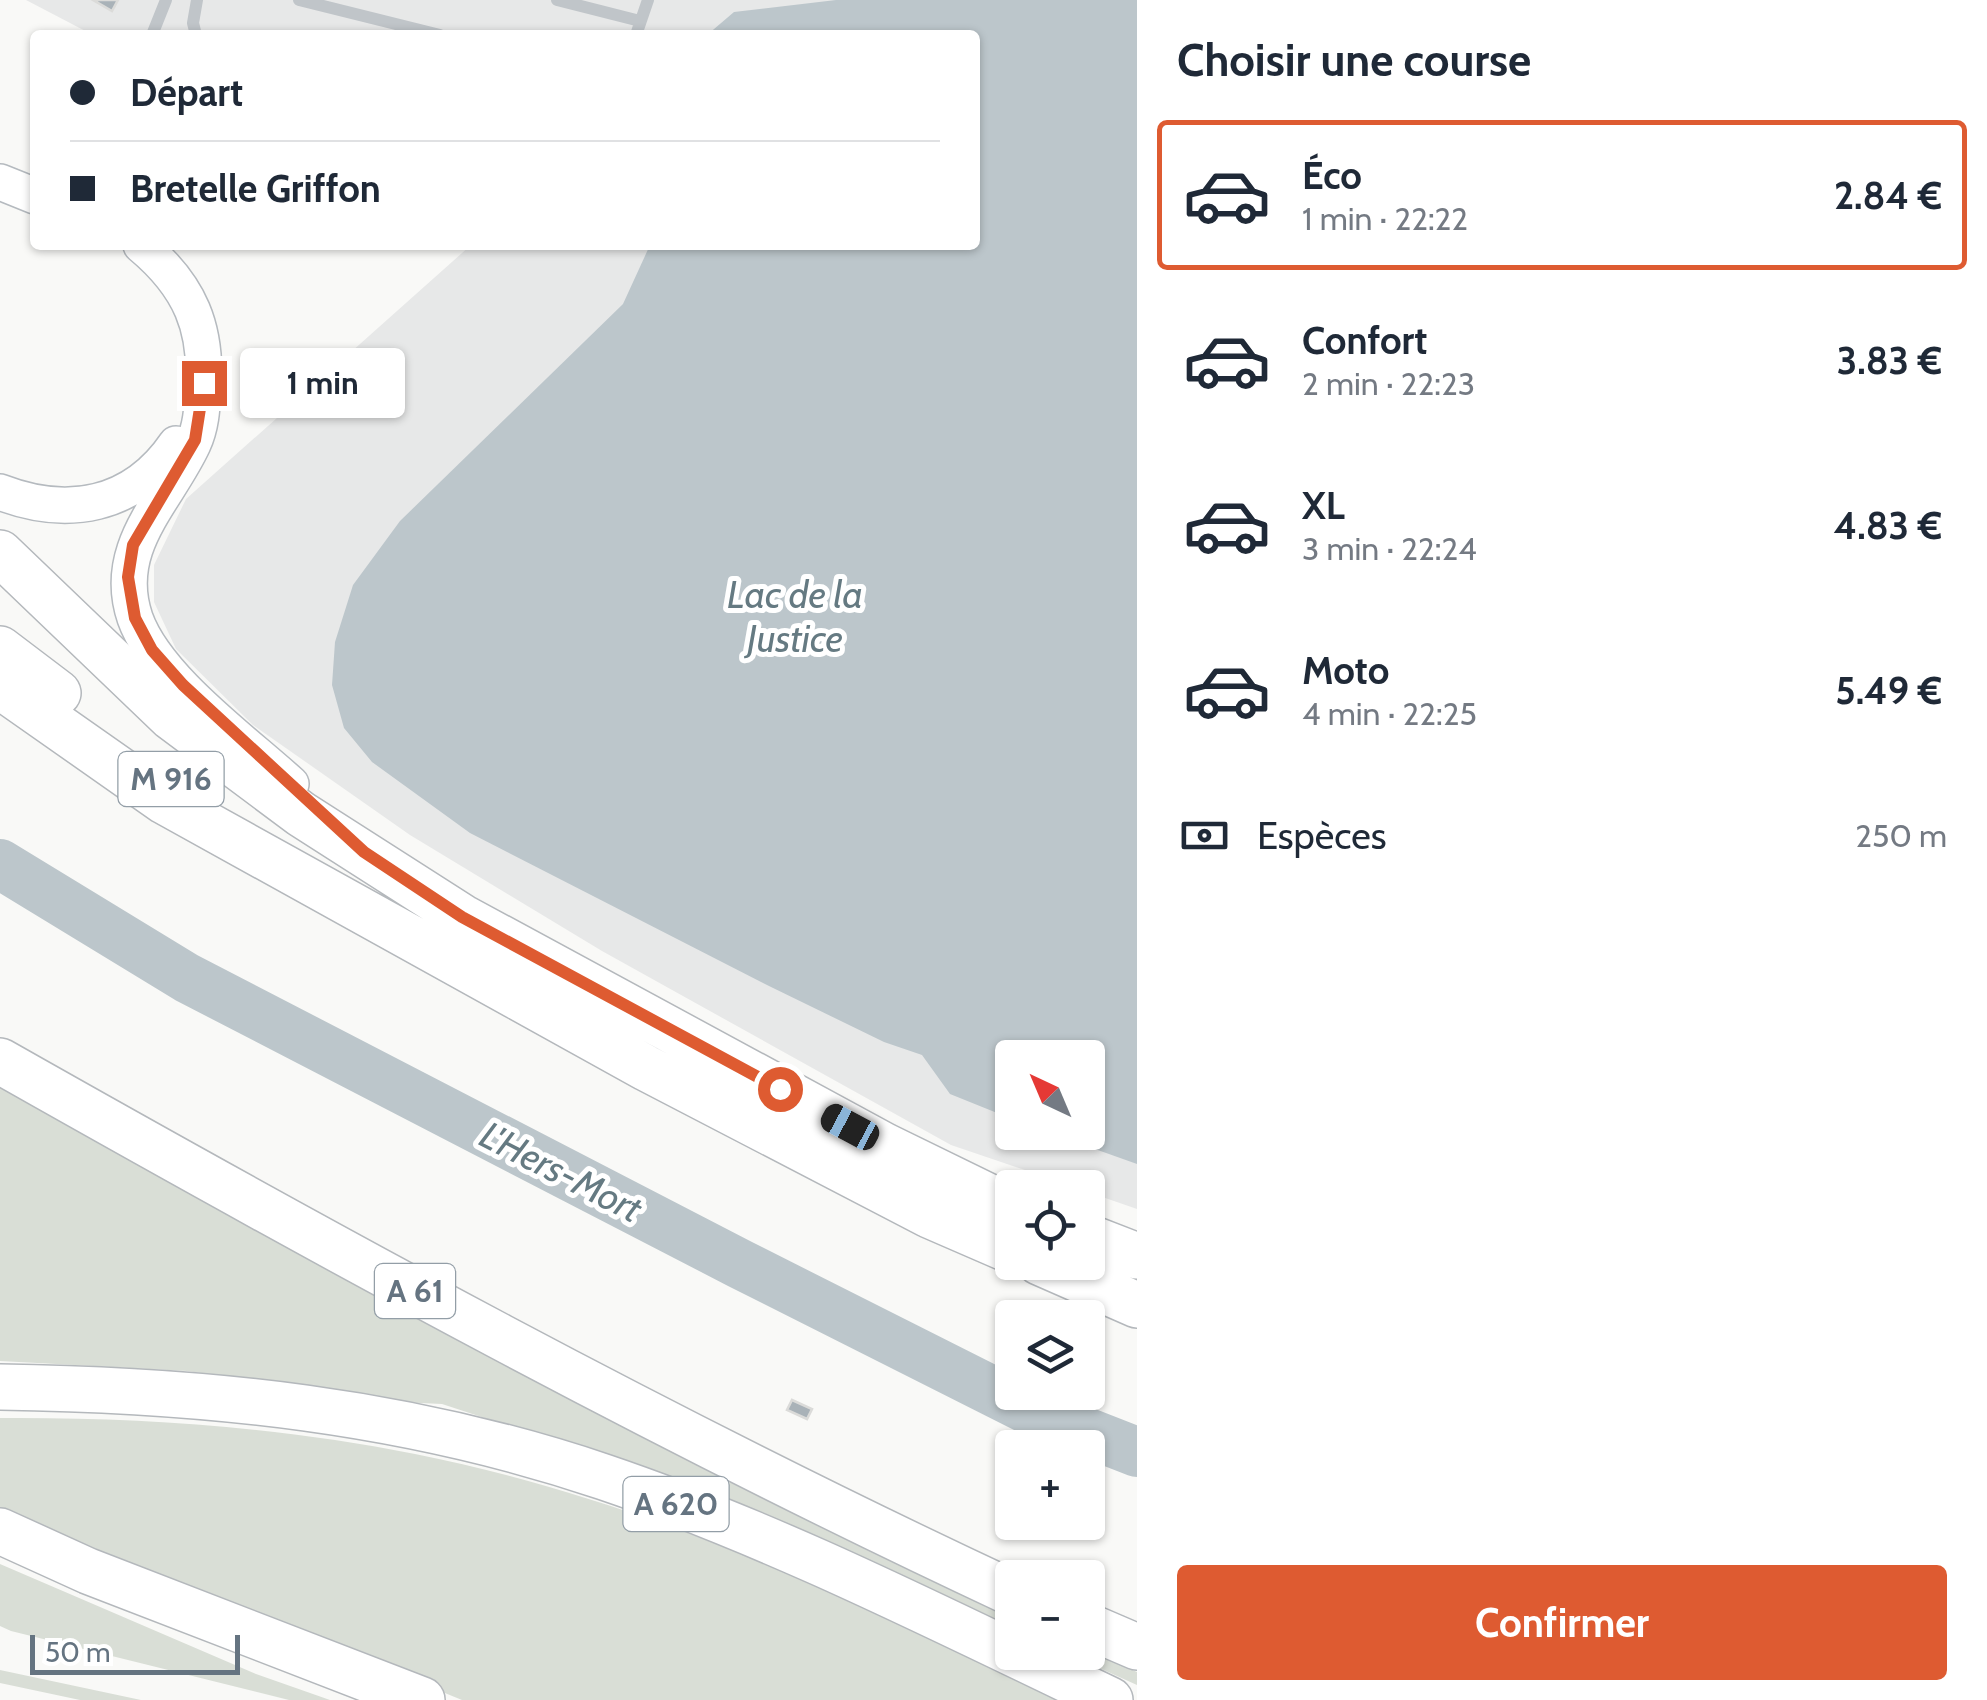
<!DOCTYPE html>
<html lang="fr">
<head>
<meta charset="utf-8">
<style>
	:root { --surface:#fff; --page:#f2f2f3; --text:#1f2937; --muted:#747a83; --line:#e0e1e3; --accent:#de5b31 }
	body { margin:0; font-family:Cabin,sans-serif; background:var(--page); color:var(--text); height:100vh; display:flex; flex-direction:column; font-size:38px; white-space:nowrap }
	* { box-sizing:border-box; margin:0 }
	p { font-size:32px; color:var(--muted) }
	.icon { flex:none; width:55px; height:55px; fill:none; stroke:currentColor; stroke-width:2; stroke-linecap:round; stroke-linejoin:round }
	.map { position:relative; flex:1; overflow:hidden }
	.side { display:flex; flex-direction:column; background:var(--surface); width:850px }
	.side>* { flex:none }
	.banner { position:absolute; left:30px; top:30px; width:950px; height:220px; border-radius:10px; box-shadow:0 2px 8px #0004; display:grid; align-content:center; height:220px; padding:0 40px; background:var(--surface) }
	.needle { width:65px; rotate:316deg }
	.fabs { position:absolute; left:995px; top:1040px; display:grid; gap:20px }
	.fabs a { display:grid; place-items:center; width:110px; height:110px; border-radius:10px; background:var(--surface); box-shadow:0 2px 8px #0004; font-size:50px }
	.scale { position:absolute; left:30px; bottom:25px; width:210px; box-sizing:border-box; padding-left:10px; border:5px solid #657481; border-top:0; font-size:28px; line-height:35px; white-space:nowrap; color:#657481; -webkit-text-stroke:8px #fff; paint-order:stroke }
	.end { position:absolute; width:45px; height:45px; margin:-22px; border:12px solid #de5b31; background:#fff; box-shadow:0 0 0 5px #fff }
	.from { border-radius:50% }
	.bubble { position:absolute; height:70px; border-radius:10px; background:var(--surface); box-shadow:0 2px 8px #0004; font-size:32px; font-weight:700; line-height:70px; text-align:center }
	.car { position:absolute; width:30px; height:60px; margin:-30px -15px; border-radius:12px; box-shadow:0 0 8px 2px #0007; background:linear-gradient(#222 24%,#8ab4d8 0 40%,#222 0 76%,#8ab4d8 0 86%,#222 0) }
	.banner b { display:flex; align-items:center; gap:35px; height:95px; font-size:38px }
	.banner b+b { border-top:2px solid var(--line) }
	.banner i { width:25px; height:25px; background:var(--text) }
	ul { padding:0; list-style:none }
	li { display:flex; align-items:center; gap:30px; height:150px; margin:0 20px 15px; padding:0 20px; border:5px solid transparent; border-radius:10px }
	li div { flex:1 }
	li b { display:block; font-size:38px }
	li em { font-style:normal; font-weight:700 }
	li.on { border-color:var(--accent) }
	li>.icon { width:90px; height:90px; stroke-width:1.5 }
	h2 { padding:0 40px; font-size:45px; line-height:120px }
	.pay { display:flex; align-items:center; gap:25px; height:110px; padding:0 40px; font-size:38px }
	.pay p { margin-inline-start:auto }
	.action { display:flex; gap:20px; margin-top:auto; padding:20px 40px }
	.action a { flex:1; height:115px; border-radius:10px; background:var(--accent); color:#fff; font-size:40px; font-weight:700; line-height:115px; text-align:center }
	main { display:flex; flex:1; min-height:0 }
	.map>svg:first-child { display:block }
	.built { fill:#e7e8e8; fill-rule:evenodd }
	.green { fill:#d9ded6 }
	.water { fill:#bcc6cb }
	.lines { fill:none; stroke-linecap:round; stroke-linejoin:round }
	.river { stroke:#bcc6cb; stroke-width:50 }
	.building { fill:#a9b2b8; stroke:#dbdbd9; stroke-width:2.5 }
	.secondary-casing { stroke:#b5babf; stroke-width:38 }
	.highway-casing { stroke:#b4b8bc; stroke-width:48 }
	.lane { stroke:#c0c5c9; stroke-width:12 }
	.secondary { stroke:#fff; stroke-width:35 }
	.highway { stroke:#fff; stroke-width:45 }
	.route { stroke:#de5b31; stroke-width:12 }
	.labels { text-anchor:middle; stroke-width:10; stroke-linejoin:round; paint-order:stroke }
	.shield { fill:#fff; stroke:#939ea7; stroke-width:2.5 }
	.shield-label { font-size:32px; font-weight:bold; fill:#657481 }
	.water-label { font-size:38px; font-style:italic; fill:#657a82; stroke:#fff }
</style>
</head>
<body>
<main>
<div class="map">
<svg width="1137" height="1700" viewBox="0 0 1137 1700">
	<rect width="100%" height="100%" fill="#f9f9f7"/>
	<path class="built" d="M26,0H1137V1209L1088,1192V1188L1075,1187L951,1145L602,951L410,835L253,725L176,649L154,602V565L186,499L471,245H975V35H93ZM1012,1058H1088V1132H1012Z"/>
	<path class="green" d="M0,1084L702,1465L1012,1619V1629L644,1470L442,1404L399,1402L187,1371L0,1361Z
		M0,1418C138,1417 280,1427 415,1454C639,1498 856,1598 1059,1700H462L0,1512Z
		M0,1564L256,1674L330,1700H289L11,1631L0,1626Z
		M1088,1651L1137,1672V1685L1066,1653Z
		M0,1670L141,1700H80L0,1683Z"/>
	<path class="water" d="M836,0H1137V1164L1050,1133L1088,1132V1058H1012V1119L950,1094L922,1055L884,1042L769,986L470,833L372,762L344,728L332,685L335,642L353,585L400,521L623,304L650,245H975V35H707L734,12Z"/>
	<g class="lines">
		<path class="river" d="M0,864L187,978L740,1264L1032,1411L1137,1452"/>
	</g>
	<path class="building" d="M93,0H118L112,11Z
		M792,1400L812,1409L807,1419L787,1410Z"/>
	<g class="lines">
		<defs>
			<path id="secondary" d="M0,182L35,196
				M141,245C190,286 208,328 203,391C202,409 201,427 193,444C166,502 111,547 135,618C156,678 244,741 291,784
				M0,492C67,518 133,507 176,444"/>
			<path id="highway" d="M0,553L171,717L301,814L462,917L885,1146L1012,1208
				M0,649L58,693
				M0,686L164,801L646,1068L929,1215L1012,1251
				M0,1061C332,1249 667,1432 1012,1593
				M1088,1237L1137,1256
				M1039,1262L1137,1305
				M0,1387C207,1390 406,1410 604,1477C778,1536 944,1621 1110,1700
				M0,1531L88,1571L422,1700
				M1088,1626L1137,1647"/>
		</defs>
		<use href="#secondary" class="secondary-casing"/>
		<use href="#highway" class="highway-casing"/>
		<path class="lane" d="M299,0L440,35
			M557,0L640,21
			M152,35L166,0
			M196,35L193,23L197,0
			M636,35L648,0"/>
		<use href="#secondary" class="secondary"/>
		<use href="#highway" class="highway"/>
	</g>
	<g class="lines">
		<path class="route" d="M204,383L195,440L133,545L128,577L135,618L152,650L183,685L364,852L462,917L780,1089"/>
	</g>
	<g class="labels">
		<g class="shield">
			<rect x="118.5" y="752" width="105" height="54" rx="8"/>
			<rect x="375" y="1264" width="80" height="54" rx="8"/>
			<rect x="623.5" y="1477" width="105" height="54" rx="8"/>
		</g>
		<g class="shield-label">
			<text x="171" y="790">M 916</text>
			<text x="415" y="1302">A 61</text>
			<text x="676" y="1515">A 620</text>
		</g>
		<g class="water-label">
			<text x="795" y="608">Lac de la<tspan x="795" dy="44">Justice</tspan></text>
			<text transform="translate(561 1172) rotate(27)" y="13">L'Hers-Mort</text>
		</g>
	</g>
</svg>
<div class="fabs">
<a><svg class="needle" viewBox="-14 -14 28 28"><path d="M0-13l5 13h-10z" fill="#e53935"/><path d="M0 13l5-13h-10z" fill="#747a83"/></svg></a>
<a><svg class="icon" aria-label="locate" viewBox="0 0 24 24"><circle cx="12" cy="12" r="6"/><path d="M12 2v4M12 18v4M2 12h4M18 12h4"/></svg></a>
<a><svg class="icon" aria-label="layers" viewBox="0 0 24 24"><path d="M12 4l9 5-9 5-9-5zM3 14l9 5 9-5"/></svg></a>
<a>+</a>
<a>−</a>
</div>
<div class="scale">50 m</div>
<i class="end from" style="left:780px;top:1089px"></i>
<i class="end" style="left:204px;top:383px"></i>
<div class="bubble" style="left:240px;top:348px;width:165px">1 min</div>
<i class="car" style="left:850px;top:1127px;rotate:298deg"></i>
<div class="banner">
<b><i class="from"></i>Départ</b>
<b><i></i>Bretelle Griffon</b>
</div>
</div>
<section class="side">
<h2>Choisir une course</h2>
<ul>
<li class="on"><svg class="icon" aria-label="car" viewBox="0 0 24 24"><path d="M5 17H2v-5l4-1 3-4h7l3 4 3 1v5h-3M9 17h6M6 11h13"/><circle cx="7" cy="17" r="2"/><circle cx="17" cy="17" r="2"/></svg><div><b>Éco</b><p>1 min · 22:22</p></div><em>2.84 €</em></li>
<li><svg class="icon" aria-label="car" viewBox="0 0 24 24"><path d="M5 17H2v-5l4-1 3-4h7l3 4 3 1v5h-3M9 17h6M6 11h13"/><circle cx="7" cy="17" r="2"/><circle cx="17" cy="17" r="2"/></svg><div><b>Confort</b><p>2 min · 22:23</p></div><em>3.83 €</em></li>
<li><svg class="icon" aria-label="car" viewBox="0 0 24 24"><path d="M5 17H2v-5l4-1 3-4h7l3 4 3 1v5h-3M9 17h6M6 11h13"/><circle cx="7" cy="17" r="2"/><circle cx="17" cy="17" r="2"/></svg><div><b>XL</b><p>3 min · 22:24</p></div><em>4.83 €</em></li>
<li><svg class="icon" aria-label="car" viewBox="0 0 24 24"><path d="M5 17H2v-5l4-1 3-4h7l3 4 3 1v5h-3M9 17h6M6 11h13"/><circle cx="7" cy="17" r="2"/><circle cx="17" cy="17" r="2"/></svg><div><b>Moto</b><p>4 min · 22:25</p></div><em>5.49 €</em></li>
</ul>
<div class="pay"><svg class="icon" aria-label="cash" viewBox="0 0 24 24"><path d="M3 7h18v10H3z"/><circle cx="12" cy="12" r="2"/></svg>Espèces<p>250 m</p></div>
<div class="action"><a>Confirmer</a></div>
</section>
</main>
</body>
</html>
